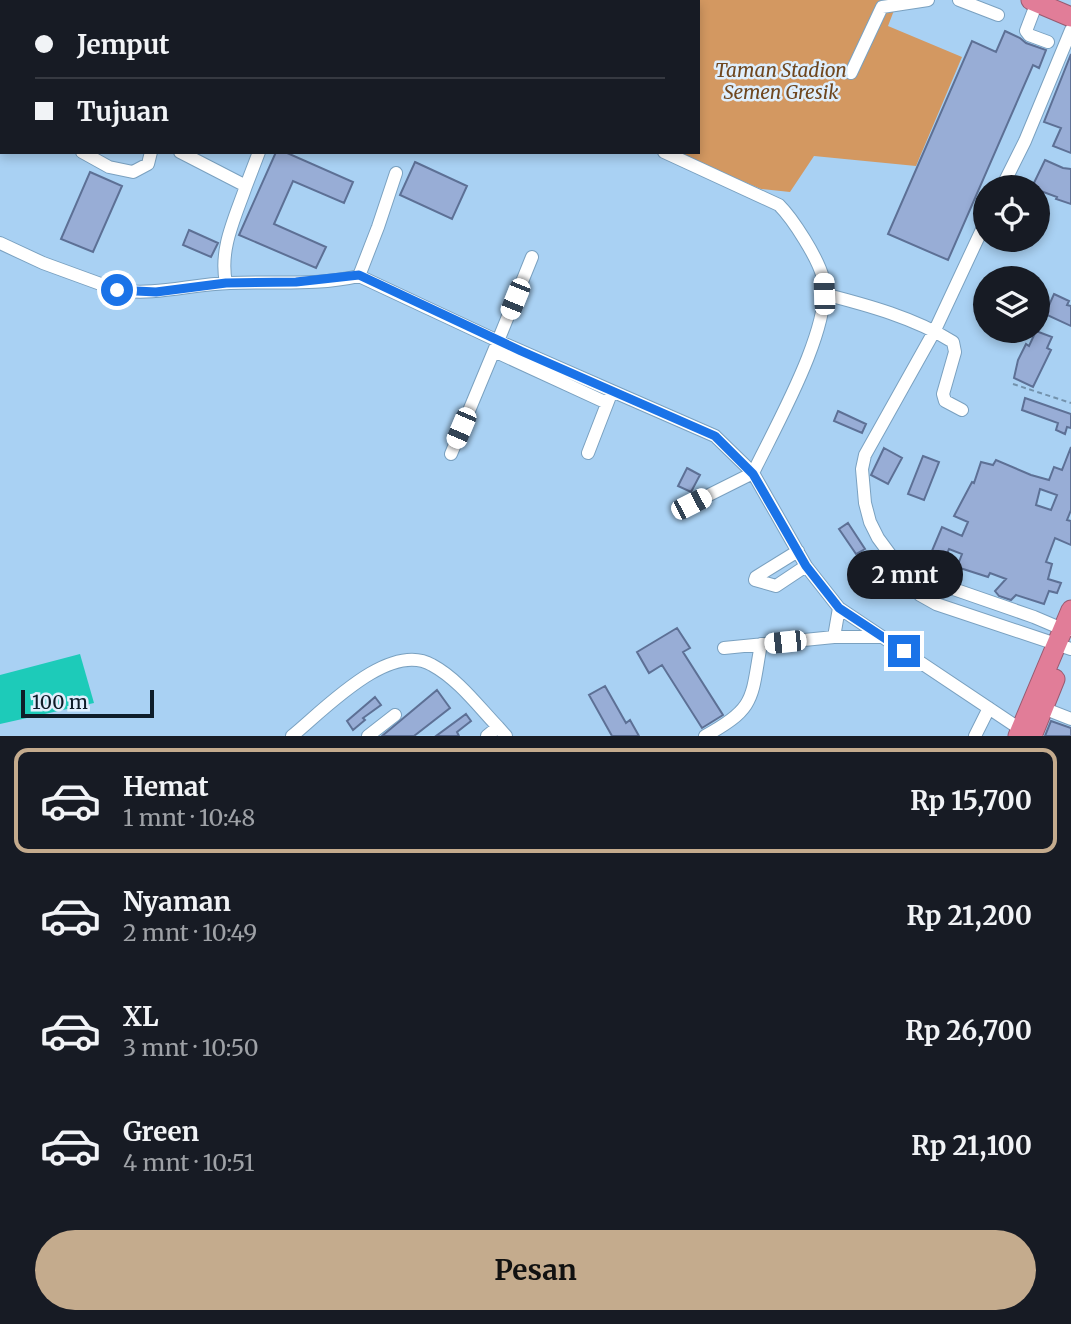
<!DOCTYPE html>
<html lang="id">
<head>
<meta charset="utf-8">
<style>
	:root { --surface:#171b24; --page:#20242c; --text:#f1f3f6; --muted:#9ea1a6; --line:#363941; --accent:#c4ab8d }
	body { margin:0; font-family:Merriweather,serif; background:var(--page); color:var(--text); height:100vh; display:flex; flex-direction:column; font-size:26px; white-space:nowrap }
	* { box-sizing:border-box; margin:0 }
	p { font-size:23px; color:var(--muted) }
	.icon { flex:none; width:38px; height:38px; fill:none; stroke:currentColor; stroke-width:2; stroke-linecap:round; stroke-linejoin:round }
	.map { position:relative; height:736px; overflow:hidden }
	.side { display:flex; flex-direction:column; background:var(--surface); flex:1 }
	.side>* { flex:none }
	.guide { position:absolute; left:0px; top:0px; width:700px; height:154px; box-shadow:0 4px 10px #0003; display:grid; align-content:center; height:154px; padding:0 35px; background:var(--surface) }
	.controls { position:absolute; left:973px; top:175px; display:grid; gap:14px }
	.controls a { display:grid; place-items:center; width:77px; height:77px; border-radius:50%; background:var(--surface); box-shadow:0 4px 10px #0003; font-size:35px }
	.scale { position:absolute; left:21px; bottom:18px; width:133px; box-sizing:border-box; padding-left:7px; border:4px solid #0e1d29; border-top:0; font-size:19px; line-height:24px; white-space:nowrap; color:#0e1d29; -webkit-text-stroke:5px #dfeffd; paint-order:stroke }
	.end { position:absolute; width:32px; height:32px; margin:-16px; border:9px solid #1a73e8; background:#fff; box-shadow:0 0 0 4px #fff }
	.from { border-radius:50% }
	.bubble { position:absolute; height:49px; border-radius:24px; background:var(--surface); box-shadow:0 4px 10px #0003; font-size:23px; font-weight:700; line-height:49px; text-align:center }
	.car { position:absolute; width:21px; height:42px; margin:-21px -10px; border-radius:9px; box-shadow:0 0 5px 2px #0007; background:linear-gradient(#fff 24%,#345 0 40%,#fff 0 76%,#345 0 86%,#fff 0) }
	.guide b { display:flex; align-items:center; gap:24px; height:66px; font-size:26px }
	.guide b+b { border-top:2px solid var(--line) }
	.guide i { width:18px; height:18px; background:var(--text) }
	ul { padding:12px 0 0; list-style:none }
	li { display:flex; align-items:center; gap:21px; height:105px; margin:0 14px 10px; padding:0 21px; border:4px solid transparent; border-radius:14px }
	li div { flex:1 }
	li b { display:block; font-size:26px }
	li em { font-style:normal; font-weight:700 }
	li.current { border-color:var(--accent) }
	li>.icon { width:63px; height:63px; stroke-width:1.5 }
	.primary-button { display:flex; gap:14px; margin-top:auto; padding:14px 35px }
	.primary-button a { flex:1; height:80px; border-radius:42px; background:var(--accent); color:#111; font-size:28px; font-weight:700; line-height:80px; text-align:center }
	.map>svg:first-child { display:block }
	.green { fill:#d39861 }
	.water { fill:#1dcbb9 }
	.building { fill:#98add6; stroke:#5d7095; stroke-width:2; fill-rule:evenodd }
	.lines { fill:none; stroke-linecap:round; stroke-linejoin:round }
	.minor-casing { stroke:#7aa1c0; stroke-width:14 }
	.highway-casing { stroke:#975b71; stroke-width:21 }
	.path { stroke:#7392ac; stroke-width:2; stroke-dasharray:5 3.5; stroke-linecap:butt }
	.minor { stroke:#fff; stroke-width:12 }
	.highway { stroke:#e17d98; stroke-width:19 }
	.route { stroke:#1a73e8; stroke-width:9 }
	.labels { text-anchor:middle; stroke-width:5; stroke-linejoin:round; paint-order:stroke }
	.park-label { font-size:19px; font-style:italic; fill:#6f471f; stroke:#dfeffd }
</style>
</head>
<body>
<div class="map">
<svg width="1071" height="736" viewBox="0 0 1071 736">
	<rect width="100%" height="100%" fill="#a9d1f3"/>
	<path class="green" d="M693,0H898L888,26L962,57L916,166L814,156L790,192L761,189L674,152H698V2Z"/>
	<path class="water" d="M80,654L94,703L0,724V675Z"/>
	<path class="building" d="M1005,31L1020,38L1026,43L1046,50L1039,68L1033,65L948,260L888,234L972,41L996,52Z
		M1071,54V153L1053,146L1061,128L1044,122Z
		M276,152H285L353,182L344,203L293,181L274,224L326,247L316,268L239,235Z
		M1045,160L1063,168L1071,169V204L1056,199L1057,197L1038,190V187H1032Z
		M415,162L467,186L452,219L400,195Z
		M90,172L122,186L93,252L61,239Z
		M189,230L218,243L211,257L183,245Z
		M1054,294L1069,301L1067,305L1071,306V326L1045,314Z
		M1036,331L1052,337L1047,348L1051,350L1033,387L1014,378L1018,360L1026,344L1029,346Z
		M1025,398L1071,414V428L1067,427L1065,434L1056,430L1058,423L1022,410Z
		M838,411L866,424L862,433L834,421Z
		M1071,447V510L1067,520L1071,521V545L1055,538L1046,562L1052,564L1048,579L1061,583L1057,593L1049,591L1044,604L1016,595L1011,600L999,596L995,591L1006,579L990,573L988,577L957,567L962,554L949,549L943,563L929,558L942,527L962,536L968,522L954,516L972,482L974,483L981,462L993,465L996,460L1031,475L1049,480L1054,467L1062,470ZM1040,489L1057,495L1051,510L1036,505Z
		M884,448L902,458L888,484L871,475Z
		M923,456L939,462L924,500L908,494Z
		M687,468L700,475L691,492L678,486Z
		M848,523L865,549L856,554L839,529Z
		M677,628L690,648L683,652L723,715L702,728L662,665L649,673L637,652Z
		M605,686L626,723L630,720L639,736H612L589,695Z
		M437,690L450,708L414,736H382Z
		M375,697L381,705L363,718L365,720L353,730L347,721Z
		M466,714L471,721L457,732L459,736H436Z
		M1051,721L1071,728V736H1045Z"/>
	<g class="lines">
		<defs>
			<path id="minor" d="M513,0L518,2
				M959,0L998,15
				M267,2L268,0
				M547,2V0
				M692,2L693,0
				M1037,2L1026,31L1029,35L1048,42
				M851,73L882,7L928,0
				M0,91L2,92
				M82,152L109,167L133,172L148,164L151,152
				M180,152L246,186C235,218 219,249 226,283
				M664,152L779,205C793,219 818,258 823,278C834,325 774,429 753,473L806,566L839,608L1026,733
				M396,173L378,227L359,276L498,341L451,454
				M246,186L259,152
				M1002,187L1025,141L1071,30
				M985,223L935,330L865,455L862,469L865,503L870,522L878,538L920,595L936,604L1071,649
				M0,243L43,263L117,290C156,296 191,284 230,283C272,281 317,286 359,276
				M532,257L498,341L612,391
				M824,294C867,305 915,318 953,342L955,352L943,394L945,401L962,410
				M494,351L607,403
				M588,453L612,391L715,436L753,473L691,504
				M798,551L756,577L755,580L776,586L806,566
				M910,582L939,584L1034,617L1067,631
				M834,637L839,608
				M724,648L834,637H881
				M1043,708L1071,719
				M292,736C323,711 389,640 432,665C458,679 478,706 498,727
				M368,736L395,715
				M487,736L498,727L506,736
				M705,736C757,708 751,698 761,644
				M975,736L989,708"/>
			<path id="highway" d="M1031,0L1071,17
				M1018,736L1071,610
				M1032,736L1055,679"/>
		</defs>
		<use href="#minor" class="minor-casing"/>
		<use href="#highway" class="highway-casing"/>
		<path class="path" d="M1013,384L1071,403"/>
		<use href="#minor" class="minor"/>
		<use href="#highway" class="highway"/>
	</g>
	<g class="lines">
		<path class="route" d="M117,290L156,292L226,283L296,282L359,275L521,351L715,436L753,474L806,566L839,608L904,651"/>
	</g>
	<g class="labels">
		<g class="park-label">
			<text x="781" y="77">Taman Stadion<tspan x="781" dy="22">Semen Gresik</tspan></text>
		</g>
	</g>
</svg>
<div class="controls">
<a><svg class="icon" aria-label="locate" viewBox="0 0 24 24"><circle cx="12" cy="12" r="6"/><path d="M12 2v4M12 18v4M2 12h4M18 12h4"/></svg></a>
<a><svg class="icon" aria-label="layers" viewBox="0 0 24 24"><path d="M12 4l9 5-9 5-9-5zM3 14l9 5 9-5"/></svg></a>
</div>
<div class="scale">100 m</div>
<i class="end from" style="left:117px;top:290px"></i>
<i class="end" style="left:904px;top:651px"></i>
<div class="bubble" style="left:847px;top:550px;width:116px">2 mnt</div>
<i class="car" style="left:824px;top:294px;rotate:358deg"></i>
<i class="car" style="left:515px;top:299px;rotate:202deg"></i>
<i class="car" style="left:461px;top:428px;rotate:203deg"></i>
<i class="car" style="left:691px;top:504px;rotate:63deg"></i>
<i class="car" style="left:785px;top:642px;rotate:264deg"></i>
<div class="guide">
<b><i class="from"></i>Jemput</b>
<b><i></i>Tujuan</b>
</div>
</div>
<section class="side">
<ul>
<li class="current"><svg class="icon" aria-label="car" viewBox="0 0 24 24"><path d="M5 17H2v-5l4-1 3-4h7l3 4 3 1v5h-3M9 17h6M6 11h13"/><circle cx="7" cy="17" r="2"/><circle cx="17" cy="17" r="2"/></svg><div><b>Hemat</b><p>1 mnt · 10:48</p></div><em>Rp 15,700</em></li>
<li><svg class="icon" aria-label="car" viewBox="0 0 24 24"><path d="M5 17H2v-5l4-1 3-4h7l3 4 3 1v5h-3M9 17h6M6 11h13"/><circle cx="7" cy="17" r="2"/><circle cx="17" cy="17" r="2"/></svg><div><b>Nyaman</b><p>2 mnt · 10:49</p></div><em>Rp 21,200</em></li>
<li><svg class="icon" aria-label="car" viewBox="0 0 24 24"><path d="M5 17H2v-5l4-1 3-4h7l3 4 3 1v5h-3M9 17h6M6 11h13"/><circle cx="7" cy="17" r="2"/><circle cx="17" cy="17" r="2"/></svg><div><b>XL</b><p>3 mnt · 10:50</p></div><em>Rp 26,700</em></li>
<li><svg class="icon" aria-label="car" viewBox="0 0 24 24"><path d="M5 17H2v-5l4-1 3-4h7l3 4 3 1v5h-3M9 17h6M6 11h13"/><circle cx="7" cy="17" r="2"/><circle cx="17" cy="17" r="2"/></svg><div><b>Green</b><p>4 mnt · 10:51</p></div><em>Rp 21,100</em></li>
</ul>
<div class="primary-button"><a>Pesan</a></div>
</section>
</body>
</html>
